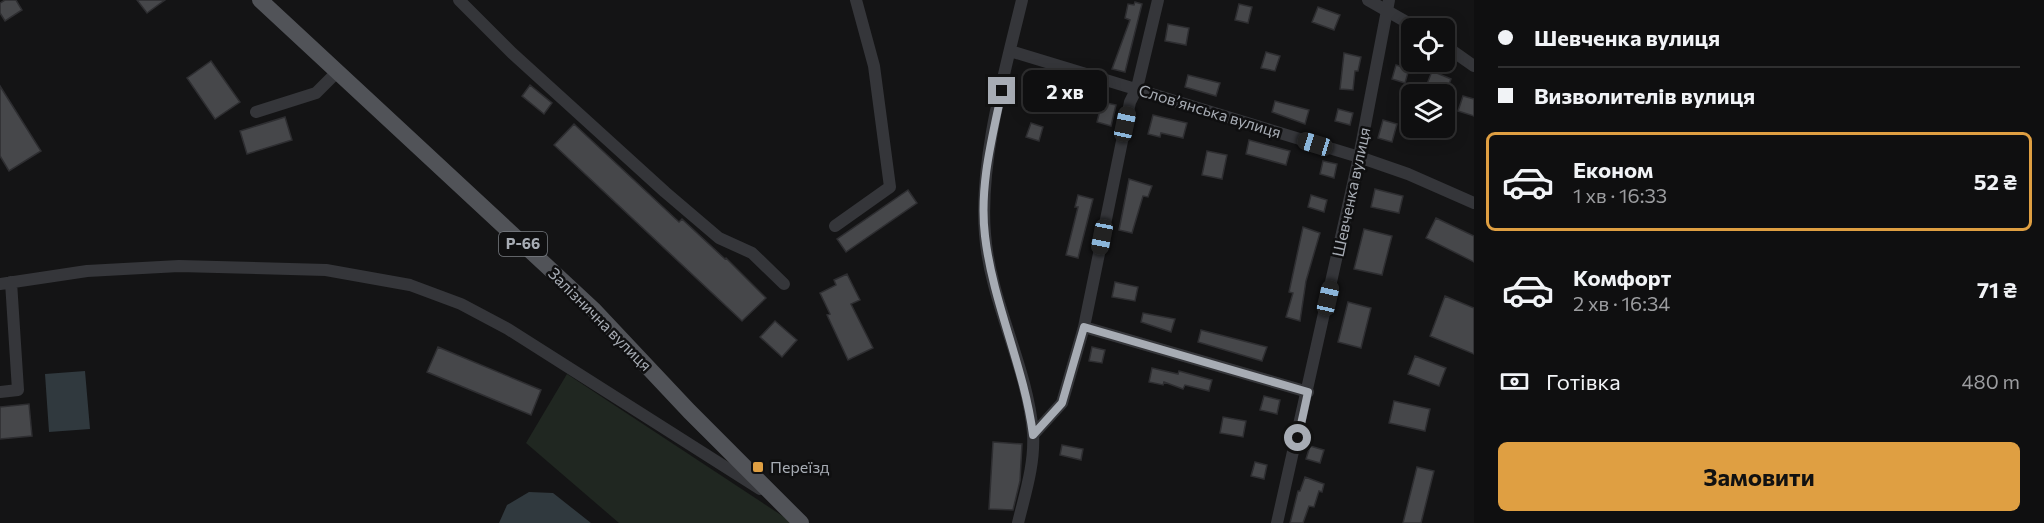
<!DOCTYPE html>
<html lang="uk">
<head>
<meta charset="utf-8">
<style>
	:root { --surface:#0f0f10; --page:#181819; --text:#f1f3f6; --muted:#9b9c9f; --line:#2f2f30; --accent:#df9f42 }
	body { margin:0; font-family:Commissioner,sans-serif; background:var(--page); color:var(--text); height:100vh; display:flex; flex-direction:column; font-size:22px; white-space:nowrap }
	* { box-sizing:border-box; margin:0 }
	p { font-size:20px; color:var(--muted) }
	.icon { flex:none; width:33px; height:33px; fill:none; stroke:currentColor; stroke-width:2; stroke-linecap:round; stroke-linejoin:round }
	.map { position:relative; flex:1; overflow:hidden }
	.drawer { display:flex; flex-direction:column; background:var(--surface); width:570px }
	.drawer>* { flex:none }
	.top-card { display:grid; align-content:center; height:132px; padding:0 24px; background:var(--surface) }
	.tools { position:absolute; left:1401px; top:18px; display:grid; gap:12px }
	.tools a { display:grid; place-items:center; width:54px; height:54px; border-radius:9px; background:var(--surface); box-shadow:0 3px 15px #0003,0 0 0 2px var(--line); font-size:30px }
	.end { position:absolute; width:27px; height:27px; margin:-14px; border:8px solid #a7acb4; background:#111; box-shadow:0 0 0 3px #111 }
	.from { border-radius:50% }
	.bubble { position:absolute; height:42px; border-radius:9px; background:var(--surface); box-shadow:0 3px 15px #0003,0 0 0 2px var(--line); font-size:20px; font-weight:700; line-height:42px; text-align:center }
	.car { position:absolute; width:18px; height:36px; margin:-18px -9px; border-radius:8px; box-shadow:0 0 4px 2px #0007; background:linear-gradient(#222 24%,#8ab4d8 0 40%,#222 0 76%,#8ab4d8 0 86%,#222 0) }
	.top-card b { display:flex; align-items:center; gap:21px; height:57px; font-size:22px }
	.top-card b+b { border-top:2px solid var(--line) }
	.top-card i { width:15px; height:15px; background:var(--text) }
	ul { padding:0; list-style:none }
	li { display:flex; align-items:center; gap:18px; height:99px; margin:0 12px 9px; padding:0 12px; border:3px solid transparent; border-radius:9px }
	li div { flex:1 }
	li b { display:block; font-size:22px }
	li em { font-style:normal; font-weight:700 }
	li.current { border-color:var(--accent) }
	li>.icon { width:54px; height:54px; stroke-width:1.5 }
	.pay { display:flex; align-items:center; gap:15px; height:66px; padding:0 24px; font-size:22px }
	.pay p { margin-inline-start:auto }
	.action { display:flex; gap:12px; margin-top:auto; padding:12px 24px }
	.action a { flex:1; height:69px; border-radius:9px; background:var(--accent); color:#111; font-size:24px; font-weight:700; line-height:69px; text-align:center }
	main { display:flex; flex:1; min-height:0 }
	.map>svg:first-child { display:block }
	.green { fill:#202721 }
	.water { fill:#30393e }
	.building { fill:#46474a; stroke:#2e2e31; stroke-width:1.5 }
	.lines { fill:none; stroke-linecap:round; stroke-linejoin:round }
	.minor { stroke:#35363a; stroke-width:12 }
	.major { stroke:#515358; stroke-width:16 }
	.route { stroke:#a7acb4; stroke-width:8 }
	.poi-dot { fill:#df9f42; stroke:#0f0f10; stroke-width:2 }
	.labels { text-anchor:middle; stroke-width:5; stroke-linejoin:round; paint-order:stroke }
	.shield { fill:#0f0f10; stroke:#797d83; stroke-width:1.5 }
	.shield-label { font-size:15px; font-weight:bold; fill:#a7acb4 }
	.street-label { font-size:16px; fill:#a7acb4; stroke:#0f0f10 }
	.poi-label { font-size:16px; fill:#a7acb4; stroke:#0f0f10; text-anchor:start }
</style>
</head>
<body>
<main>
<div class="map">
<svg width="1474" height="523" viewBox="0 0 1474 523">
	<rect width="100%" height="100%" fill="#141415"/>
	<path class="green" d="M567,374L784,517L790,523H619L526,443Z"/>
	<path class="water" d="M85,371L90,429L49,432L45,374Z
		M529,492L553,493L591,523H499L507,505Z"/>
	<path class="building" d="M5,0H16L22,10L5,21L0,13V3Z
		M137,0H165L147,13Z
		M1135,2L1142,4L1125,72L1112,69L1130,20L1125,18L1128,4L1134,5Z
		M1239,4L1252,7L1248,23L1235,20Z
		M1318,7L1340,15L1334,30L1312,22Z
		M1168,24L1189,28L1186,45L1165,41Z
		M1266,52L1280,56L1275,71L1261,68Z
		M1344,53L1361,57L1358,71H1355L1353,90L1340,89Z
		M211,61L240,102L215,119L187,78Z
		M1396,65L1409,69L1405,83L1392,79Z
		M1432,71L1451,79L1446,92L1427,84Z
		M1188,75L1220,83L1216,96L1185,87Z
		M1041,83L1054,87L1050,102L1037,99Z
		M530,85L552,103L544,114L522,96Z
		M0,86L41,151L9,171L0,156Z
		M1463,96L1474,99V116L1458,111Z
		M1275,101L1309,110L1305,124L1272,112Z
		M1102,102L1116,105L1111,126L1097,122Z
		M1338,109L1353,113L1350,125L1335,121Z
		M1153,115L1187,123L1183,138L1161,133L1160,137L1148,134Z
		M285,117L292,140L247,154L240,131Z
		M1383,120L1397,124L1392,142L1378,138Z
		M1031,123L1043,127L1039,141L1026,137Z
		M574,124L679,222L682,219L725,259L726,258L766,298L742,321L554,145Z
		M1249,140L1290,151L1286,165L1246,154Z
		M1207,151L1227,155L1222,179L1202,175Z
		M1323,161L1337,164L1334,178L1320,174Z
		M1129,179L1152,186L1148,197L1143,196L1132,233L1119,230Z
		M1375,189L1403,196L1399,213L1371,207Z
		M908,190L917,203L846,252L837,239Z
		M1078,195L1093,199L1078,258L1066,255L1078,207H1075Z
		M1311,195L1327,200L1324,212L1308,207Z
		M1436,218L1474,236V262L1426,238Z
		M1303,227L1320,233L1306,281L1300,321L1286,317L1293,293L1289,292Z
		M1364,229L1392,236L1382,275L1354,269Z
		M847,274L860,300L851,304L873,348L848,360L827,315L830,314L820,293L836,285L834,280Z
		M1115,282L1138,287L1135,301L1112,297Z
		M1445,296L1474,308V354L1430,336Z
		M1348,302L1371,308L1361,348L1338,342Z
		M1143,313L1175,319L1171,332L1141,322Z
		M775,321L797,340L782,357L760,337Z
		M1201,330L1267,347L1262,361L1198,342Z
		M438,347L541,390L531,415L427,372Z
		M1092,347L1105,350L1102,363L1089,361Z
		M1415,356L1446,368L1439,386L1408,374Z
		M1152,368L1178,374L1179,371L1212,380L1209,391L1185,385L1183,389L1164,382L1163,385L1149,382Z
		M1264,396L1280,400L1277,414L1260,410Z
		M1394,401L1430,409L1425,431L1389,423Z
		M29,404L32,436L0,439V407Z
		M1223,417L1246,421L1243,437L1220,433Z
		M993,442L1022,444L1020,481L1013,510L989,509Z
		M1062,445L1083,449L1081,460L1060,455Z
		M1310,446L1324,450L1320,463L1306,459Z
		M1255,462L1267,465L1264,479L1251,476Z
		M1417,467L1434,471L1421,523H1403Z
		M1305,477L1324,484L1322,492L1319,491L1314,507L1309,506L1303,523H1290L1298,491H1300Z"/>
	<g class="lines">
		<path class="minor" d="M459,0L512,53L665,192L719,238L752,253L784,284
			M1368,0L1417,28
			M1444,45L1474,66
			M1010,51L1359,157L1408,174L1474,203
			M256,112L316,93L337,72
			M835,226L890,187L874,66L856,0
			M0,284L87,271L179,266L326,270L410,285L461,304L508,329L760,489
			M1084,327L1308,392
			M0,392L18,390L11,282
			M1033,435L1062,403L1084,327L1130,102L1137,88L1158,0
			M1018,523C1025,494 1035,464 1033,433C1027,364 990,302 985,234C979,161 1005,71 1022,0
			M1277,523L1359,157L1389,0"/>
		<path class="major" d="M260,0L593,309L689,411L801,523"/>
	</g>
	<g class="lines">
		<path class="route" d="M1002,91C992,138 979,187 985,236C993,304 1024,366 1033,435L1062,403L1084,327L1308,392L1298,438"/>
	</g>
	<rect class="poi-dot" x="752" y="461" width="12" height="12" rx="3"/>
	<g class="labels">
		<rect class="shield" x="499" y="232" width="48" height="24" rx="4.5"/>
		<g class="shield-label">
			<text x="523" y="249">Р-66</text>
		</g>
		<g class="street-label">
			<text transform="translate(1210 111) rotate(17)" y="6">Слов’янська вулиця</text>
			<text transform="translate(1351 192) rotate(-78)" y="6">Шевченка вулиця</text>
			<text transform="translate(600 319) rotate(45)" y="6">Залізнична вулиця</text>
		</g>
		<g class="poi-label">
			<text x="770" y="473">Переїзд</text>
		</g>
	</g>
</svg>
<div class="tools">
<a><svg class="icon" aria-label="locate" viewBox="0 0 24 24"><circle cx="12" cy="12" r="6"/><path d="M12 2v4M12 18v4M2 12h4M18 12h4"/></svg></a>
<a><svg class="icon" aria-label="layers" viewBox="0 0 24 24"><path d="M12 4l9 5-9 5-9-5zM3 14l9 5 9-5"/></svg></a>
</div>
<i class="end from" style="left:1298px;top:438px"></i>
<i class="end" style="left:1002px;top:91px"></i>
<div class="bubble" style="left:1023px;top:70px;width:84px">2 хв</div>
<i class="car" style="left:1125px;top:124px;rotate:12deg"></i>
<i class="car" style="left:1315px;top:144px;rotate:287deg"></i>
<i class="car" style="left:1102px;top:237px;rotate:191deg"></i>
<i class="car" style="left:1328px;top:298px;rotate:13deg"></i>
</div>
<section class="drawer">
<div class="top-card">
<b><i class="from"></i>Шевченка вулиця</b>
<b><i></i>Визволителів вулиця</b>
</div>
<ul>
<li class="current"><svg class="icon" aria-label="car" viewBox="0 0 24 24"><path d="M5 17H2v-5l4-1 3-4h7l3 4 3 1v5h-3M9 17h6M6 11h13"/><circle cx="7" cy="17" r="2"/><circle cx="17" cy="17" r="2"/></svg><div><b>Економ</b><p>1 хв · 16:33</p></div><em>52 ₴</em></li>
<li><svg class="icon" aria-label="car" viewBox="0 0 24 24"><path d="M5 17H2v-5l4-1 3-4h7l3 4 3 1v5h-3M9 17h6M6 11h13"/><circle cx="7" cy="17" r="2"/><circle cx="17" cy="17" r="2"/></svg><div><b>Комфорт</b><p>2 хв · 16:34</p></div><em>71 ₴</em></li>
</ul>
<div class="pay"><svg class="icon" aria-label="cash" viewBox="0 0 24 24"><path d="M3 7h18v10H3z"/><circle cx="12" cy="12" r="2"/></svg>Готівка<p>480 m</p></div>
<div class="action"><a>Замовити</a></div>
</section>
</main>
</body>
</html>
